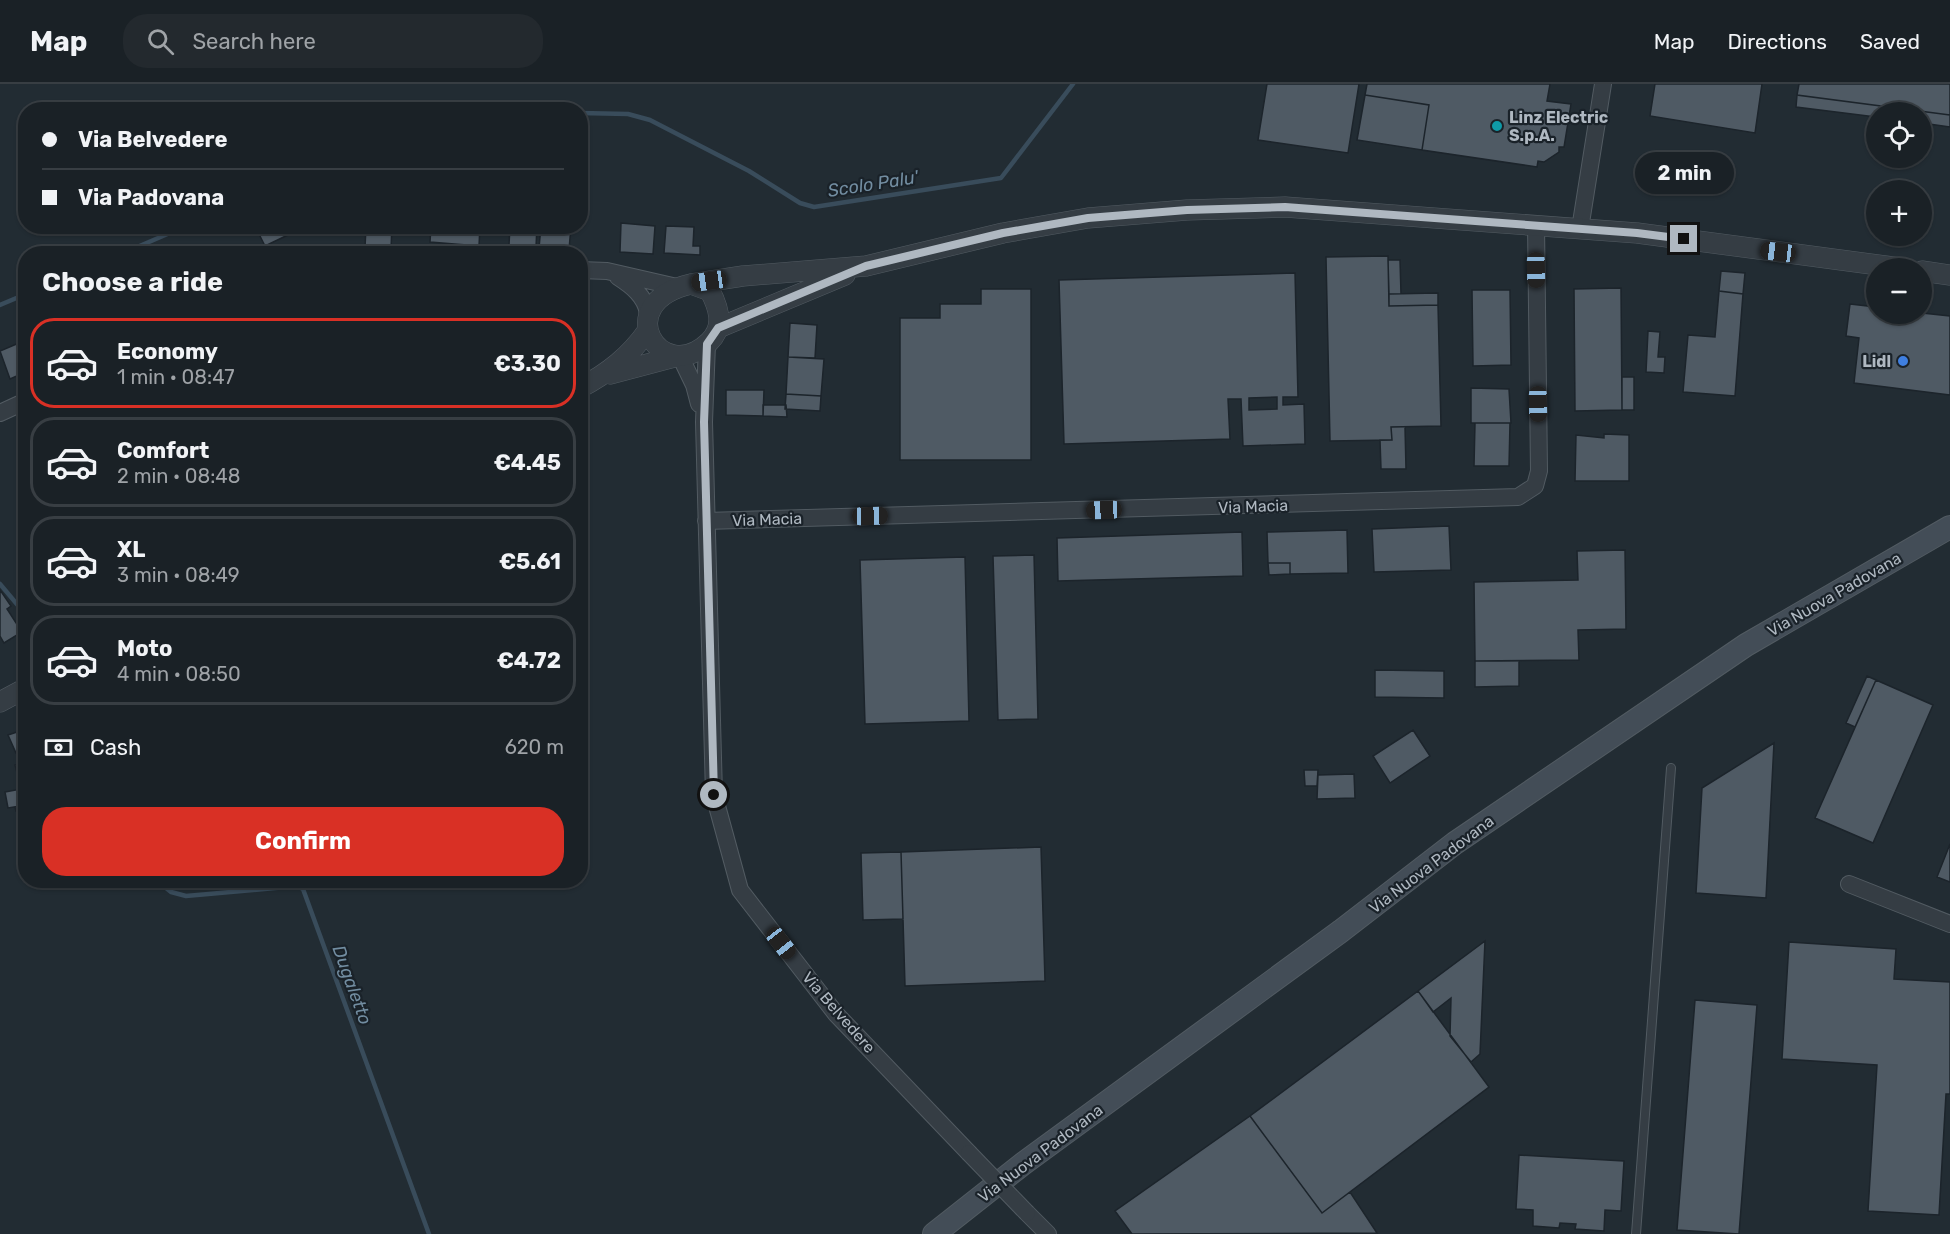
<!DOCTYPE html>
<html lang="en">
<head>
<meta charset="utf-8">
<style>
	:root { --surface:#1a2126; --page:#23292e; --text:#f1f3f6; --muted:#9fa3a7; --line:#383e43; --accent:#d93025 }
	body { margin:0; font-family:Rubik,sans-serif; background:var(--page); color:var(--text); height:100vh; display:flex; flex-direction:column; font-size:22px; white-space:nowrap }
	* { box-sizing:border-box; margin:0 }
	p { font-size:20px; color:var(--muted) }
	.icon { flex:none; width:33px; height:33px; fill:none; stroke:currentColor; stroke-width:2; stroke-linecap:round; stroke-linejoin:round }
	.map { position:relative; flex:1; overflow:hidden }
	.details { position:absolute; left:18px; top:162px; width:570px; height:642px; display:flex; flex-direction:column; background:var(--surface); border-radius:24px; box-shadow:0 2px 4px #0004,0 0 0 2px var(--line) }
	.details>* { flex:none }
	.top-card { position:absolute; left:18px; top:18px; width:570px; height:132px; border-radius:24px; box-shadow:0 2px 4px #0004,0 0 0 2px var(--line); display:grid; align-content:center; height:132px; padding:0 24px; background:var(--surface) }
	.controls { position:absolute; left:1866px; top:18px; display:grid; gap:12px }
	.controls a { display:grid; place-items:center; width:66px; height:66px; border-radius:50%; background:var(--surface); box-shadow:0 2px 4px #0004,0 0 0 2px var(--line); font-size:30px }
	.end { position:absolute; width:27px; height:27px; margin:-14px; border:8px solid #afb8c1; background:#111; box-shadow:0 0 0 3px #111 }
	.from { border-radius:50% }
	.bubble { position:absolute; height:42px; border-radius:21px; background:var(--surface); box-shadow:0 2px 4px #0004,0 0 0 2px var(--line); font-size:20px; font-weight:700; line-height:42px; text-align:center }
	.car { position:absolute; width:18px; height:36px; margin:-18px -9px; border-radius:8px; box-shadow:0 0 4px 2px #0007; background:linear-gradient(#222 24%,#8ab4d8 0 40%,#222 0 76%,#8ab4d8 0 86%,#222 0) }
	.top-card b { display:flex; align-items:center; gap:21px; height:57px; font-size:22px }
	.top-card b+b { border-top:2px solid var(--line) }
	.top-card i { width:15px; height:15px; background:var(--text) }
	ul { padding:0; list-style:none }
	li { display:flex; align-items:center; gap:18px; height:90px; margin:0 12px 9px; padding:0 12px; border:3px solid var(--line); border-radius:24px }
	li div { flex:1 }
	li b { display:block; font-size:22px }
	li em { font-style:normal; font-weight:700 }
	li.selected { border-color:var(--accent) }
	li>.icon { width:54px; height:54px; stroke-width:1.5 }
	h2 { padding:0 24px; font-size:27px; line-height:72px }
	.pay { display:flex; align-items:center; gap:15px; height:66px; padding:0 24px; font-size:22px }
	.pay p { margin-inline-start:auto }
	.primary-button { display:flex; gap:12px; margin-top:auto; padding:12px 24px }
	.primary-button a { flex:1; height:69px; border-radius:24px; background:var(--accent); color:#fff; font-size:24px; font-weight:700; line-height:69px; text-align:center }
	header { display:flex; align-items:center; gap:36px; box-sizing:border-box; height:84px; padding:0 30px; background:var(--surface); border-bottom:2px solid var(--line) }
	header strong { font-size:28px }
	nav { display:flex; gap:33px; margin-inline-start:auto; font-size:21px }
	.search { width:420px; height:54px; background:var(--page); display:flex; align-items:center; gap:15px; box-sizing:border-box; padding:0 21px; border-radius:24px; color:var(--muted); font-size:22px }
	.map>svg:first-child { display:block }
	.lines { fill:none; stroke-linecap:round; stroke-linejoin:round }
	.stream { stroke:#394c5b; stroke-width:4.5 }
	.building { fill:#4f5a64; stroke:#1c242b; stroke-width:1.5; fill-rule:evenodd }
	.service-casing { stroke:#525b62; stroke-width:10 }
	.minor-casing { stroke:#525b62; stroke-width:18 }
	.tertiary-casing { stroke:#525b62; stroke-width:21 }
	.secondary-casing { stroke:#525b62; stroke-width:24 }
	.service { stroke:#353d44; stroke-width:8 }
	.minor { stroke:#353d44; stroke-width:16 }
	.tertiary { stroke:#353d44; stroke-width:20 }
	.secondary { stroke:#434d57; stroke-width:22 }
	.minor-bridge-casing { stroke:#525b62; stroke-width:18; stroke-linecap:butt }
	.minor-bridge { stroke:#353d44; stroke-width:16 }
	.route { stroke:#afb8c1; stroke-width:8 }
	.culture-dot { fill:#0f9aa8; stroke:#1a2229; stroke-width:2 }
	.shop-dot { fill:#3f7fe0; stroke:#1a2229; stroke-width:2 }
	.labels { text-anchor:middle; stroke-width:4.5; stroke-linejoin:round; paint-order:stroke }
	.poi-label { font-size:16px; font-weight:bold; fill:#afb8c1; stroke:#1a2229; text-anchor:start }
	.street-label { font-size:16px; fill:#afb8c1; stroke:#1a2229 }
	.water-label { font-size:18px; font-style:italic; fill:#728da1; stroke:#1a2229 }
</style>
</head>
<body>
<header>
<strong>Map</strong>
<div class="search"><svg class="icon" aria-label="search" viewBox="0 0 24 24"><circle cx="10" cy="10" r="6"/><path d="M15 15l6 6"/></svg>Search here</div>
<nav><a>Map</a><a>Directions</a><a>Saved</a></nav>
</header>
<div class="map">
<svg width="1950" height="1150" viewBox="0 0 1950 1150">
	<rect width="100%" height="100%" fill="#222c33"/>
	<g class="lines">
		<path class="stream" d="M580,29L628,30L650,36L749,87L800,119L814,123L1001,94L1073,0
			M121,170L186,142
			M0,221L26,210
			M0,500L26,531
			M156,796L171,808L186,812L297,802L303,805L429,1150"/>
	</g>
	<path class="building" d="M1267,0H1359L1348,69L1258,56Z
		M1367,0H1550L1547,17L1571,20L1564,63H1559V68L1544,78L1538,77L1537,83L1422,66L1429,21L1365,11Z
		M1655,0H1762L1755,49L1650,32Z
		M1799,0H1950V31L1797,11Z
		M1365,11L1429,21L1422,66L1357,56Z
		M1797,11L1950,31V43L1922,39V28H1876V33L1796,23Z
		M580,121L584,122L583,141L580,140Z
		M621,139L655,142L653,170L620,168Z
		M255,142H290L292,149L265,162Z
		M366,142H392L391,165L365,164Z
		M431,142H480L479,162L430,158Z
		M510,142H537L536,163L509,161Z
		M541,142H571L569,166L539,164Z
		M666,142L694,143L693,162H700V171L664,169Z
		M185,163L187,170H170Z
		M1388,172L1389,222L1438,221L1441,342L1391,343L1392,356L1330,357L1326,173Z
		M1388,176H1400L1401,210H1389Z
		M1721,187L1745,189L1743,210L1719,207Z
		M1295,189L1298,313H1283V321L1304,320L1305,360L1243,362L1241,315H1228L1230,355L1064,360L1059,196ZM1277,313V325L1249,326V314Z
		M1621,204L1622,326L1575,327L1574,205Z
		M981,205H1031V376H900V234H940V220H981Z
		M1472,206H1510L1511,281L1473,282Z
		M1719,207L1743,210L1735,312L1683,308L1688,251L1715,253Z
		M1438,209V221L1389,222V210Z
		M1850,220L1876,223V230L1922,229L1950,232V311L1854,299L1859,254L1846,252Z
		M790,239L817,241L815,274L788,273Z
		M1648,247L1660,248L1658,273H1665L1664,289L1646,288Z
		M26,256V288L10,295L0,267Z
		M788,273L824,275L821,312L786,310Z
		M1622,293H1634V326H1622Z
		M1471,304L1509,305L1511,339H1471Z
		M726,306H764L763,332L726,331Z
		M786,310L821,312L820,327L785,325Z
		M763,321H786L787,333L763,332Z
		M1475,339H1510L1509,382H1474Z
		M1391,343H1405L1406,385H1381L1380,356H1392Z
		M1604,350L1629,351V397H1575L1576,351L1604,354Z
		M1449,442L1451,486L1374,488L1372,445Z
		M1347,446L1348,489L1290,490V479H1268L1267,448Z
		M1242,448L1243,492L1058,497L1057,454Z
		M1625,466L1626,545L1578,546L1579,576L1475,577L1474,498L1578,496L1577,467Z
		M1034,471L1038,635L998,636L993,472Z
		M965,473L969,637L865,640L860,476Z
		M1268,479H1290V490L1269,491Z
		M0,506L11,522L7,525L22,548L4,559L0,552Z
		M1475,577H1519V602L1475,603Z
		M1375,586L1444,587V614L1375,613Z
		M1867,592L1876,596L1855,643L1846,639Z
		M1876,596L1933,621L1873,759L1815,734Z
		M26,645V666L16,669L8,651Z
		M1413,646L1430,672L1390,699L1373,672Z
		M1774,659L1766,814L1696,809L1702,704Z
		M26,678V691L18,692L15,681Z
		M1304,686H1318L1317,702H1305Z
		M1354,690L1355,714L1317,715L1318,691Z
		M26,704V721L8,724L5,708Z
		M26,721V725L16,727L15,723Z
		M1950,760V798L1937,793Z
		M1041,763L1045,897L905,902L901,768Z
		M901,768L903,835L863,836L861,769Z
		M1485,857L1480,970L1471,978L1450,952L1451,914L1433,928L1418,907Z
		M1789,858L1896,865L1894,895L1950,898V1010H1946L1939,1131L1868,1127L1877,981L1782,975Z
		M1418,907L1489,1003L1322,1129L1250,1032Z
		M1695,916L1757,921L1739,1150L1677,1146Z
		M1250,1032L1322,1129L1350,1108L1377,1149L1132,1150L1115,1127Z
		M1519,1071L1624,1077L1621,1127L1605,1126L1604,1147L1575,1145L1576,1140L1560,1139L1559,1144L1533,1142V1126L1516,1125Z"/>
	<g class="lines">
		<defs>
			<path id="service" d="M1636,1150L1671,684"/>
			<path id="minor" d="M1580,145L1603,0
				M580,186L607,187L677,203
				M618,193C632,202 645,212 648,229
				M707,260L704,338L714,711L740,806L836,930L969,1069
				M680,272L694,301L699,320
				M0,329L26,317
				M706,437L1518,413L1535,402L1539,387L1536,141
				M1849,800L1950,840
				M1027,1129L1048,1150"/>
			<path id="tertiary" d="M1922,187L1950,191
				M691,200L743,192L866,182L1003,149L1088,134L1187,126L1285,123L1637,149L1901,184
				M691,200L710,207C719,224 725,243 709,258C661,304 608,219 691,200Z
				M718,244L845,191
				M610,290L678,272
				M580,304C608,289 630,272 648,246
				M0,618L26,604"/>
			<path id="secondary" d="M934,1150L1024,1079L1341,847L1455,759L1746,561L1950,443"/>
		</defs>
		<use href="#service" class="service-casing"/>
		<use href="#minor" class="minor-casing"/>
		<use href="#tertiary" class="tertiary-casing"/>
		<use href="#secondary" class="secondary-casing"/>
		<use href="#service" class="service"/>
		<use href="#minor" class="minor"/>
		<use href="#tertiary" class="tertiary"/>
		<use href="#secondary" class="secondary"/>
		<defs>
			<path id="minor-bridge" d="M969,1069L1027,1129"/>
		</defs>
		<use href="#minor-bridge" class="minor-bridge-casing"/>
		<use href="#minor-bridge" class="minor-bridge"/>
	</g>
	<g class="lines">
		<path class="route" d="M714,711L704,338L707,260L718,244L866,182L1003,149L1088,134L1187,126L1285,123L1637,149L1684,155"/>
	</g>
	<circle class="culture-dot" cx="1497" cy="42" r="6"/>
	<circle class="shop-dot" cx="1903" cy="277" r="6"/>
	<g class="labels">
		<g class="poi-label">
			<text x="1509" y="39">Linz Electric<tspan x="1509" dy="18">S.p.A.</tspan></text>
			<text x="1891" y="283" text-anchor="end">Lidl</text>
		</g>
		<g class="street-label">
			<text transform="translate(1253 422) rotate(-2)" y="6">Via Macia</text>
			<text transform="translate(767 435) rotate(-2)" y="6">Via Macia</text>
			<text transform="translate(1834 510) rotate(-30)" y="6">Via Nuova Padovana</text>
			<text transform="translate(1431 780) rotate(-37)" y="6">Via Nuova Padovana</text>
			<text transform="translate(839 928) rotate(49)" y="6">Via Belvedere</text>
			<text transform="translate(1040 1069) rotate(-37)" y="6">Via Nuova Padovana</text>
		</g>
		<g class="water-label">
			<text transform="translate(873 100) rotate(-9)" y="6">Scolo Palu'</text>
			<text transform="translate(352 901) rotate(70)" y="6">Dugaletto</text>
		</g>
	</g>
</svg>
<div class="controls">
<a><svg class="icon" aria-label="locate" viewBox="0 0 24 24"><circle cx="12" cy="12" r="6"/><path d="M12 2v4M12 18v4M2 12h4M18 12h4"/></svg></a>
<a>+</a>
<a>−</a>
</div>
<i class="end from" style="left:714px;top:711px"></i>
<i class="end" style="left:1684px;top:155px"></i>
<div class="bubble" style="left:1635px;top:68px;width:99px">2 min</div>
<i class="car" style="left:1778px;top:168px;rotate:277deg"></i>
<i class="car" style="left:1536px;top:186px;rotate:179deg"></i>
<i class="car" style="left:709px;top:197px;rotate:262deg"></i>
<i class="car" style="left:1538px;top:320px;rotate:179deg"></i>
<i class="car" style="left:1104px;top:426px;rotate:268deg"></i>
<i class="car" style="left:870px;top:432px;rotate:89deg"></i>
<i class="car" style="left:781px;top:859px;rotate:142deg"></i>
<div class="top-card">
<b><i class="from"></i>Via Belvedere</b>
<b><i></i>Via Padovana</b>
</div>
<section class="details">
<h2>Choose a ride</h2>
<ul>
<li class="selected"><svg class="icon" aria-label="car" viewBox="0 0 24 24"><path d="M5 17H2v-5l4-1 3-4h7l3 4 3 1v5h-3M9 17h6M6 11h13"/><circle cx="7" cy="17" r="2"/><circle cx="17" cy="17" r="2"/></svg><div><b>Economy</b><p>1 min · 08:47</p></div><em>€3.30</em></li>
<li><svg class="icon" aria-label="car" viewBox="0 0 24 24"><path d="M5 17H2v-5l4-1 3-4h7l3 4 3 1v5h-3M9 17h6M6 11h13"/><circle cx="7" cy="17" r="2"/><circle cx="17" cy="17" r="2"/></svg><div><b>Comfort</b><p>2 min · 08:48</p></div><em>€4.45</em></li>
<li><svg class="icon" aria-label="car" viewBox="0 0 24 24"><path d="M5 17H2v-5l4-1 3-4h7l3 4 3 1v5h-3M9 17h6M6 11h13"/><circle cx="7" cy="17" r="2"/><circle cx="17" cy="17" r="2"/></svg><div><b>XL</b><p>3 min · 08:49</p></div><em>€5.61</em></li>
<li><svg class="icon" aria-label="car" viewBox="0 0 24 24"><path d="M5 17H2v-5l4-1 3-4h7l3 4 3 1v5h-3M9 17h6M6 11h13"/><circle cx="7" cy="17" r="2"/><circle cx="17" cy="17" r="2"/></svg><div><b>Moto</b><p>4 min · 08:50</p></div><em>€4.72</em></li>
</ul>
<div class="pay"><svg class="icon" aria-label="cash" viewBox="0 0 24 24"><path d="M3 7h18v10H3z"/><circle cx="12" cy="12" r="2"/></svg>Cash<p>620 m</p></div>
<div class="primary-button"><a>Confirm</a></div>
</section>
</div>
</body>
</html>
